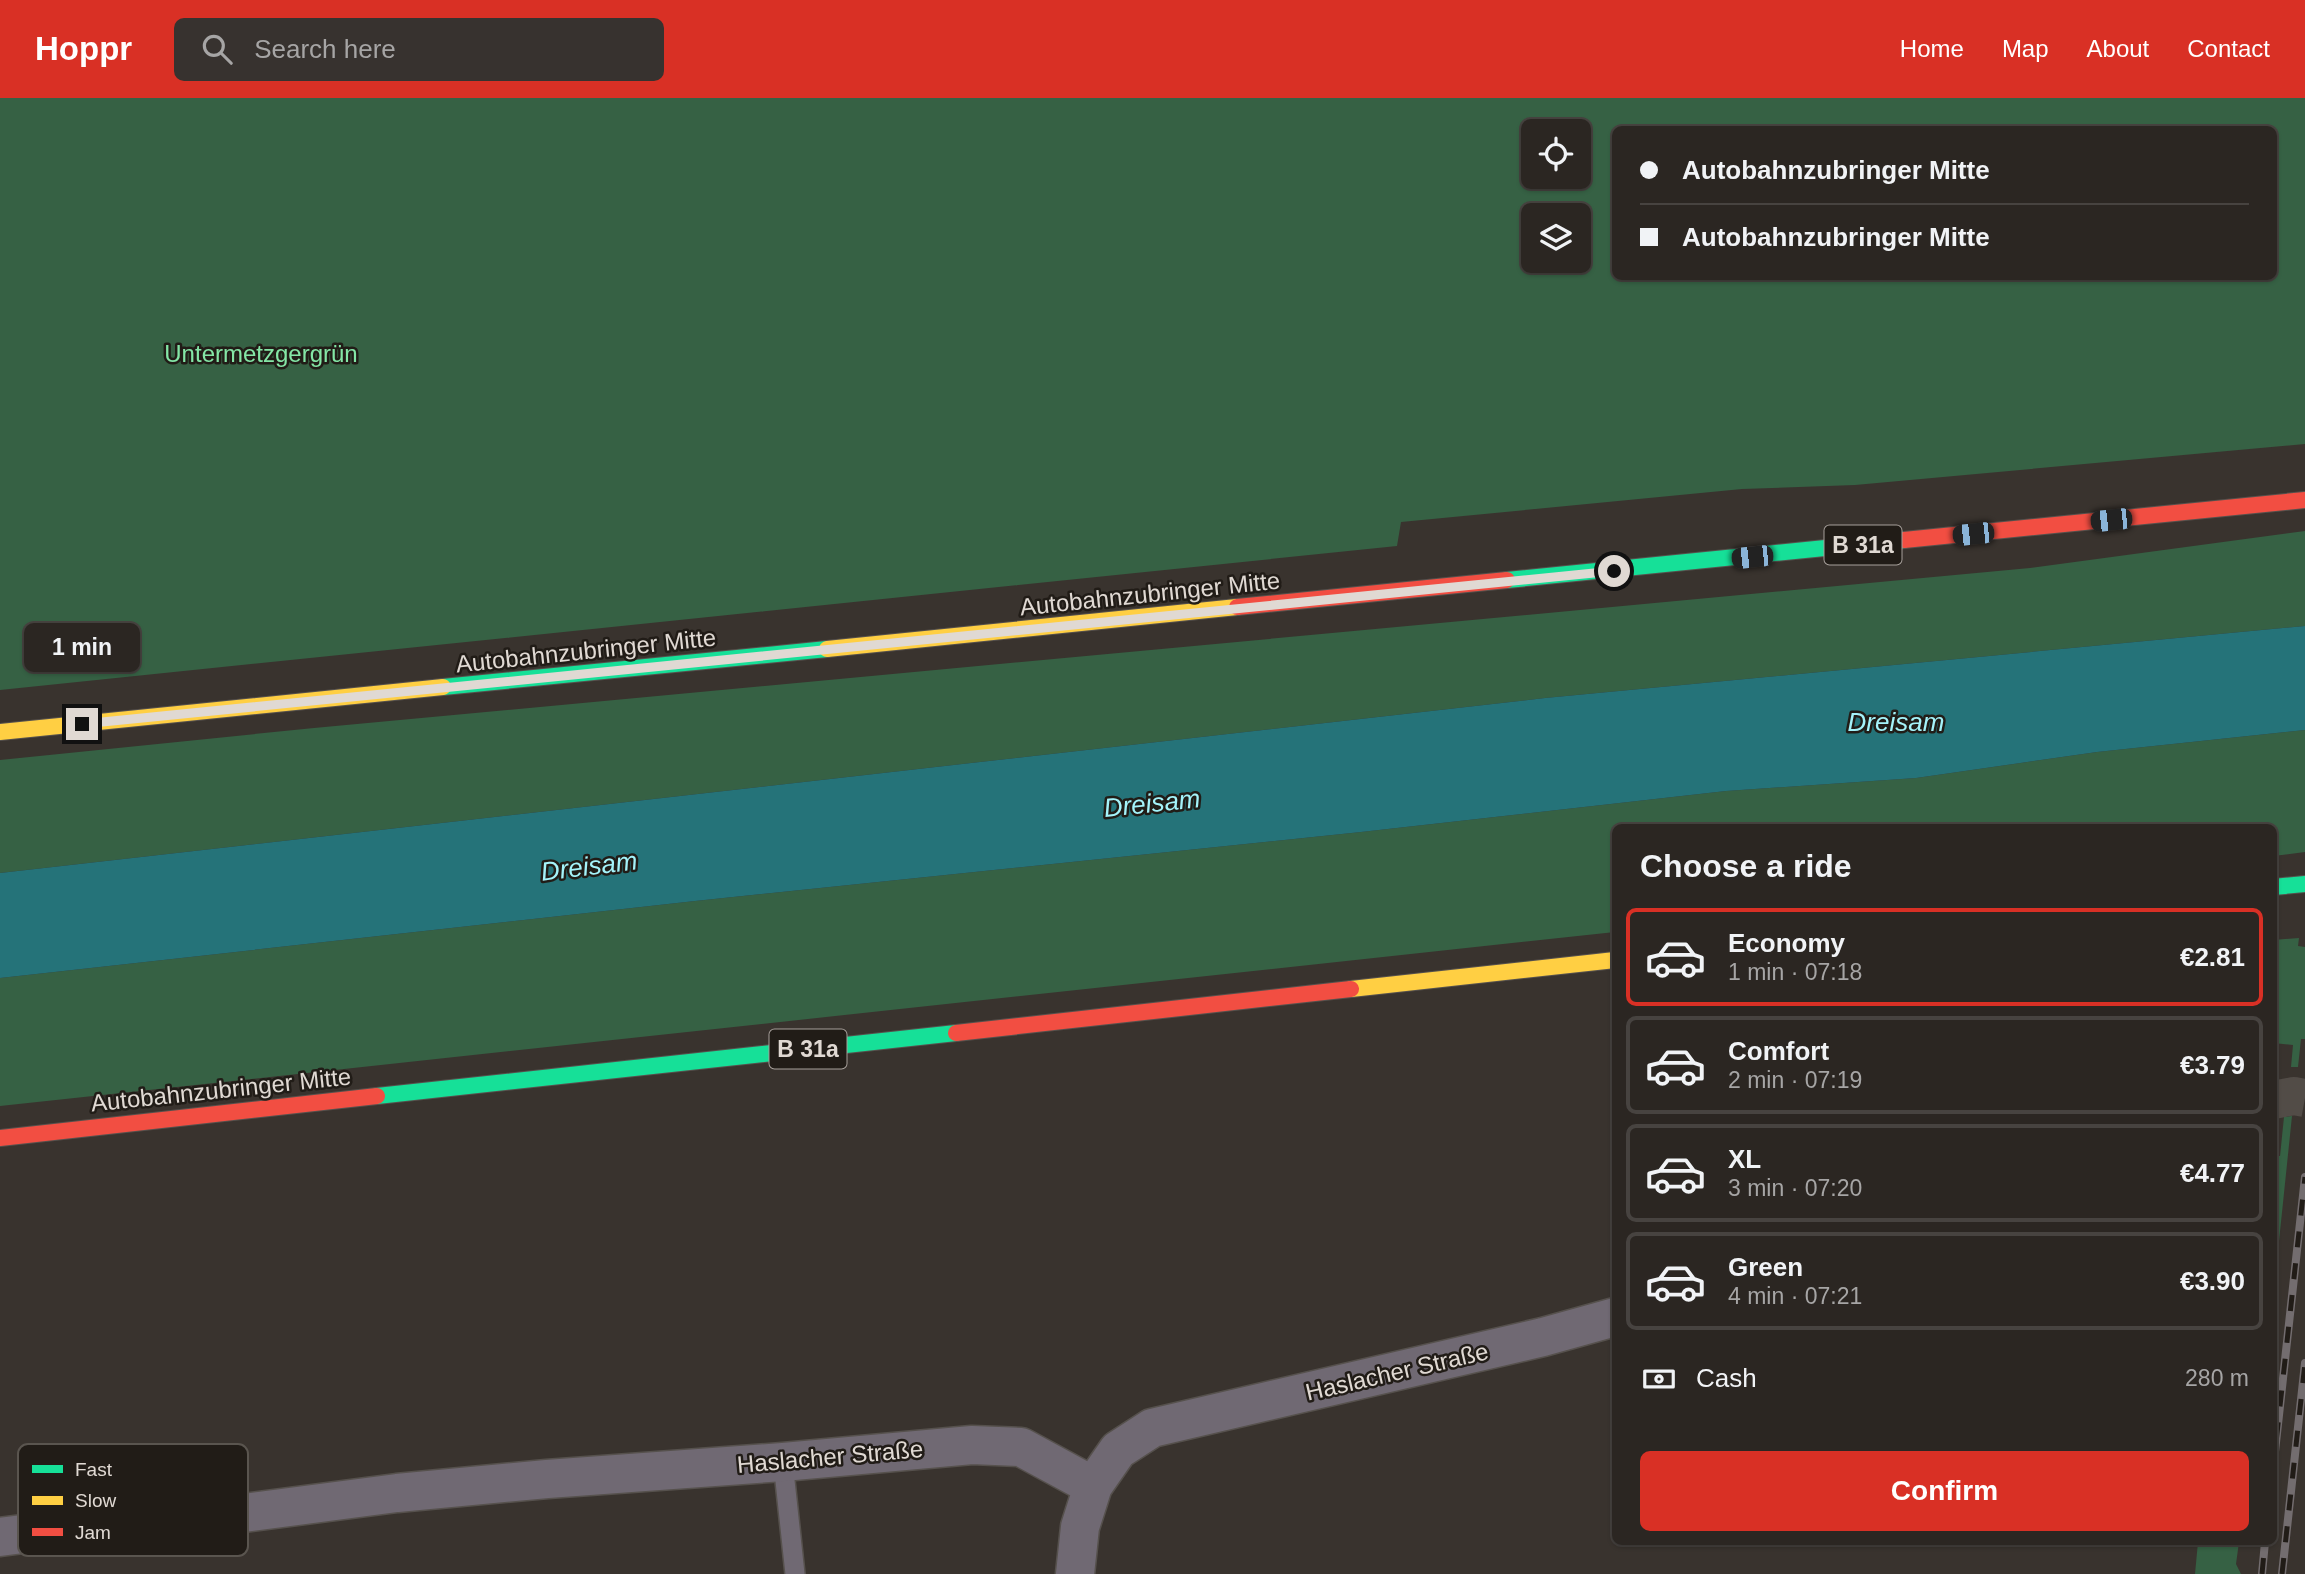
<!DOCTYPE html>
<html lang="en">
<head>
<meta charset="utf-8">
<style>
	:root { --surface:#2b2622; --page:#37322f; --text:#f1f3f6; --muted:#a6a5a5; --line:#474340; --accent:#d93025 }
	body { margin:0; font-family:Helvetica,sans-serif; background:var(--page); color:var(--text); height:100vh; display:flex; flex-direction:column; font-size:26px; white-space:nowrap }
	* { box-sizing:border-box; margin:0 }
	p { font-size:23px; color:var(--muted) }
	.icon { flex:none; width:38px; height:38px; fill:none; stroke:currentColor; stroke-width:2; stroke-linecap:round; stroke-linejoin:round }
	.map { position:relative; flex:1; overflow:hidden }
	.panel { position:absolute; left:1612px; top:726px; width:665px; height:721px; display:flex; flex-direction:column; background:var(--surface); border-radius:10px; box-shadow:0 2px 5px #0004,0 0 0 2px var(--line) }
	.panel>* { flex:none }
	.hud { position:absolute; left:1612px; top:28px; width:665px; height:154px; border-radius:10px; box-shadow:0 2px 5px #0004,0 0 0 2px var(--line); display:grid; align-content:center; height:154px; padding:0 28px; background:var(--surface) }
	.buttons { position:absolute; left:1521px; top:21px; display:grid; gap:14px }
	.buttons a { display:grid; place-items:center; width:70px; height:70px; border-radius:10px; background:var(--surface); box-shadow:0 2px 5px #0004,0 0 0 2px var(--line); font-size:35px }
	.end { position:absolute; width:32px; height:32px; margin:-16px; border:9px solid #e0d9d3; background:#111; box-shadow:0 0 0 4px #111 }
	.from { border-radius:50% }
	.bubble { position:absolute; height:49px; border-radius:10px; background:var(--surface); box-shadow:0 2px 5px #0004,0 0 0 2px var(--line); font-size:23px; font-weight:800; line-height:49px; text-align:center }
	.car { position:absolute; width:21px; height:42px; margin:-21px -10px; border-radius:9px; box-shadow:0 0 5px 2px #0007; background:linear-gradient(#222 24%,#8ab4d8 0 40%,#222 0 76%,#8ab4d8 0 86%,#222 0) }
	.hud b { display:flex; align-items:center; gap:24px; height:66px; font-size:26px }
	.hud b+b { border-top:2px solid var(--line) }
	.hud i { width:18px; height:18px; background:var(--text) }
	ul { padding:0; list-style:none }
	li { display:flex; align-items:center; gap:21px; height:98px; margin:0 14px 10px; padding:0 14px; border:4px solid var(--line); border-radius:10px }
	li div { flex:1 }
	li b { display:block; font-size:26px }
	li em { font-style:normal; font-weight:800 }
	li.active { border-color:var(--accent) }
	li>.icon { width:63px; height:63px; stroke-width:1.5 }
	h2 { padding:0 28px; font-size:32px; line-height:84px }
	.pay { display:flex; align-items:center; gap:18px; height:77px; padding:0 28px; font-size:26px }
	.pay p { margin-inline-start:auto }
	.button { display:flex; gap:14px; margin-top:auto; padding:14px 28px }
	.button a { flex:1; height:80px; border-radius:10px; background:var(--accent); color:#fff; font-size:28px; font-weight:800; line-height:80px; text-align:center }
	header { display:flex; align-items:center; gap:42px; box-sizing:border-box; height:98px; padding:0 35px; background:var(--accent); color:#fff }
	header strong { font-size:33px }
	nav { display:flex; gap:38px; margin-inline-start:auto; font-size:24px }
	.search { width:490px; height:63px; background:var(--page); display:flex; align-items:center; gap:18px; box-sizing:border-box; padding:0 24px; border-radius:10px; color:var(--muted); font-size:26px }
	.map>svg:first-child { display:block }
	.green { fill:#366144; fill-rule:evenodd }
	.water { fill:#257379 }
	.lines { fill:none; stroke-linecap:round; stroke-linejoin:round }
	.street-tunnel { stroke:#524c47; stroke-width:38; stroke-dasharray:38 19; stroke-linecap:butt }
	.lane-casing { stroke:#56514d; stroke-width:22 }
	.street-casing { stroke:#56514d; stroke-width:41 }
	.fast-casing { stroke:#56514d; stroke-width:18 }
	.slow-casing { stroke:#56514d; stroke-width:18 }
	.jam-casing { stroke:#56514d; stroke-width:18 }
	.lane { stroke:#706973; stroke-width:19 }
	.street { stroke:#706973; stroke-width:38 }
	.fast { stroke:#16e098; stroke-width:16 }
	.slow { stroke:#ffcf43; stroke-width:16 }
	.jam { stroke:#f24e42; stroke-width:16 }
	.rail-casing { stroke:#736d6f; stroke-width:8 }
	.rail { stroke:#211c17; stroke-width:5; stroke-dasharray:16; stroke-linecap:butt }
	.route { stroke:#e0d9d3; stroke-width:9 }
	.labels { text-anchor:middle; stroke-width:5; stroke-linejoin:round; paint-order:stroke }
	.shield { fill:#211c17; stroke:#a7a09b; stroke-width:2 }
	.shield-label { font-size:23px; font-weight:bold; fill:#e0d9d3 }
	.park-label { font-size:24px; fill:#84e6a6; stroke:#211c17 }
	.street-label { font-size:24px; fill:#e0d9d3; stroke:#211c17 }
	.water-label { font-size:26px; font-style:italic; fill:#a4f3fa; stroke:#211c17 }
	.key { fill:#211c17; stroke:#5a554f; stroke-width:2 }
	.key-label { font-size:19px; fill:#e0d9d3 }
</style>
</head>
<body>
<header>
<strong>Hoppr</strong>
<div class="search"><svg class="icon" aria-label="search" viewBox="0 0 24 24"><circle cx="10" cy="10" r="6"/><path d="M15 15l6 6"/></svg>Search here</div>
<nav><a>Home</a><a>Map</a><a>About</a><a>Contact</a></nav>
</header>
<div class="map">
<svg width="2305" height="1476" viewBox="0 0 2305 1476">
	<rect width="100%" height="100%" fill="#39332e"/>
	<path class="green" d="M0,0H2305V346L1855,387L1742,391L1401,424L1397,448L0,592ZM1615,32H2273V178H1615ZM1533,33H1578V79H1533ZM1578,117V163H1533V117Z
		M2305,433V528L1545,600L0,775V662L314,630L2030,470Z
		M2305,632V754L2273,758V730H1615V834L0,1008V880L695,803L1361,734L1726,693L1916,680L2097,654Z
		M2299,840L2298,848L2305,849V941H2301L2298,969H2291L2293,947L2273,945V842Z
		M2292,1018L2273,1201V1058H2280L2284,1019Z
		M2198,1444H2239L2236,1466L2241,1476H2195Z"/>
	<path class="water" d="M2305,528V632L2097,654L1916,680L1726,693L1361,734L695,803L0,880V775L1545,600Z"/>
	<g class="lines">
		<path class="street-tunnel" d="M2273,1002L2294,998L2305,1000"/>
		<defs>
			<path id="lane" d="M783,1364L795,1476"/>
			<path id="street" d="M0,1439L54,1432L205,1420L397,1395L547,1381L783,1364L972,1347L1021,1349L1093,1388
				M1075,1476L1080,1429L1093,1388L1118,1352L1152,1330L1543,1239L1615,1219"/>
			<path id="fast" d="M1507,482L1904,442
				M443,589L827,551
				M2273,789L2305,786
				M377,998L956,935"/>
			<path id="slow" d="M827,551L1237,509
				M0,634L443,589
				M1351,891L1615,862"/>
			<path id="jam" d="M1904,442L2305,402
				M1237,509L1507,482
				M956,935L1351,891
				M0,1040L377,998"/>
		</defs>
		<use href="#lane" class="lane-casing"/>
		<use href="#street" class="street-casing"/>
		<use href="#fast" class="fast-casing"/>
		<use href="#slow" class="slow-casing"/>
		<use href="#jam" class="jam-casing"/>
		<use href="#lane" class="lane"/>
		<use href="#street" class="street"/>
		<use href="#fast" class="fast"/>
		<use href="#slow" class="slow"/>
		<use href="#jam" class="jam"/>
		<defs>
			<path id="rail" d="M2273,1372L2305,1079
				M2262,1476L2265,1444
				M2282,1476L2305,1265"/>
		</defs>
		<use href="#rail" class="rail-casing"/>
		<use href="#rail" class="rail"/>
	</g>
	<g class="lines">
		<path class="route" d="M82,626L1614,473"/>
	</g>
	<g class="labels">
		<g class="shield">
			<rect x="1824.5" y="427.5" width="77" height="39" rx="5"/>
			<rect x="769.5" y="931.5" width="77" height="39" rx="5"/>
		</g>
		<g class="shield-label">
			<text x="1863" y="455">B 31a</text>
			<text x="808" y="959">B 31a</text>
		</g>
		<g class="park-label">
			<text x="261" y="264">Untermetzgergrün</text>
		</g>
		<g class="street-label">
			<text transform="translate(1150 496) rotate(-6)" y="8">Autobahnzubringer Mitte</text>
			<text transform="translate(586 553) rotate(-6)" y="8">Autobahnzubringer Mitte</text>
			<text transform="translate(221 992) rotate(-6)" y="8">Autobahnzubringer Mitte</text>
			<text transform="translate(1397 1274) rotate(-13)" y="8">Haslacher Straße</text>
			<text transform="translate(830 1359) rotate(-5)" y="8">Haslacher Straße</text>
		</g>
		<g class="water-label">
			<text x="1896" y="633">Dreisam</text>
			<text transform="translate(1152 705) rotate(-6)" y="9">Dreisam</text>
			<text transform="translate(589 768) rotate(-7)" y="9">Dreisam</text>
		</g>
	</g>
	<rect x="18" y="1346" width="230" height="112" rx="10" class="key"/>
	<rect x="32" y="1367" width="31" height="8" fill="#16e098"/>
	<rect x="32" y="1398" width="31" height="9" fill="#ffcf43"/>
	<rect x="32" y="1430" width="31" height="8" fill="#f24e42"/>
	<g class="key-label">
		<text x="75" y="1378">Fast</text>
		<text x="75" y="1409">Slow</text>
		<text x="75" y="1441">Jam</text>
	</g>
</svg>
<div class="buttons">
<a><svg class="icon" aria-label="locate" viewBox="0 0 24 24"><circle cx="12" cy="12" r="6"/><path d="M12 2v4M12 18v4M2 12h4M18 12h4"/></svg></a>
<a><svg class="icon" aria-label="layers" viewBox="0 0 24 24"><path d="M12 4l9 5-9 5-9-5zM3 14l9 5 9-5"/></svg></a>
</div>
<i class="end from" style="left:1614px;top:473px"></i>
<i class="end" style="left:82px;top:626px"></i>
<div class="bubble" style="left:24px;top:525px;width:116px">1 min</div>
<i class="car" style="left:2111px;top:422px;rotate:264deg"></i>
<i class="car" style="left:1973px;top:436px;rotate:264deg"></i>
<i class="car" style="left:1752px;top:459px;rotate:264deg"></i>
<div class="hud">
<b><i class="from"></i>Autobahnzubringer Mitte</b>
<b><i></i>Autobahnzubringer Mitte</b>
</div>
<section class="panel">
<h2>Choose a ride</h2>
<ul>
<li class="active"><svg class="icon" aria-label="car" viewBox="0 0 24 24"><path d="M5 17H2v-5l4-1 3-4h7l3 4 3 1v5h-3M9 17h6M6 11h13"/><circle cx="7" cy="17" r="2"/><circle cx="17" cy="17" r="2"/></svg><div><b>Economy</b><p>1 min · 07:18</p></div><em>€2.81</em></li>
<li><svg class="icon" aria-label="car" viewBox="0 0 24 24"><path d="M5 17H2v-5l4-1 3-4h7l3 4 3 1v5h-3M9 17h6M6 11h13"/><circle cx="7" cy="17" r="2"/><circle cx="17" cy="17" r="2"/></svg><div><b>Comfort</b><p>2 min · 07:19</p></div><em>€3.79</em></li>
<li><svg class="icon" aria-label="car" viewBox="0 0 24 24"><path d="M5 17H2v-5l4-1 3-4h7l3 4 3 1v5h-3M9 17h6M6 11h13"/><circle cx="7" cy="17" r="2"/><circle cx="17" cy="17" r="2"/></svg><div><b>XL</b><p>3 min · 07:20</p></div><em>€4.77</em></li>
<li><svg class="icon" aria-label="car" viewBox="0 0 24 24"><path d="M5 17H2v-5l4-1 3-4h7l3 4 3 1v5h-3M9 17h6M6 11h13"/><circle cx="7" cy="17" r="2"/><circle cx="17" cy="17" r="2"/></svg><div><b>Green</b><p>4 min · 07:21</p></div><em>€3.90</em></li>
</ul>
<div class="pay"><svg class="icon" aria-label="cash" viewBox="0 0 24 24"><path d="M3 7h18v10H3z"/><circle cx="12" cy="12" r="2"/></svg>Cash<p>280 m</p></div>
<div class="button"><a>Confirm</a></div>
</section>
</div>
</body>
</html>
